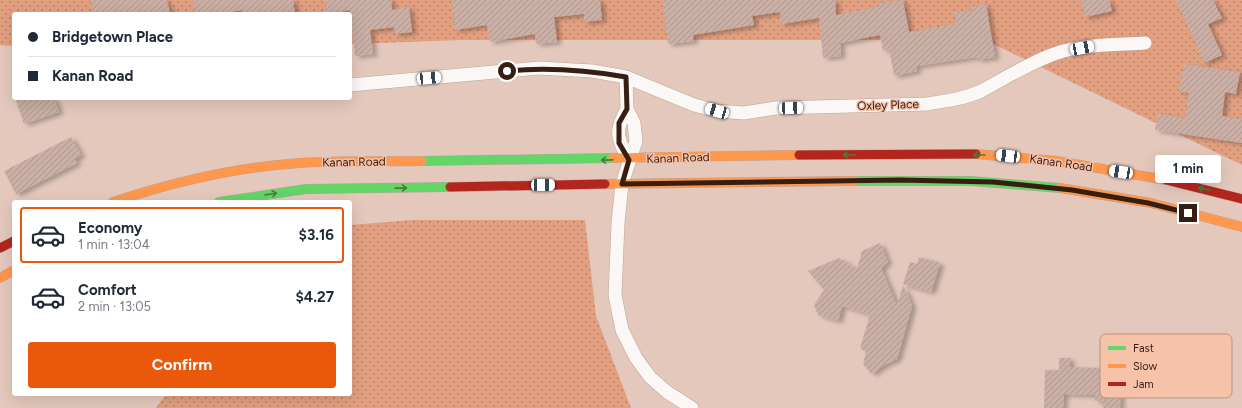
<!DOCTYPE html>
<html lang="en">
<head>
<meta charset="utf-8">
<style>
	:root { --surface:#fff; --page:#f2f2f3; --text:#1f2937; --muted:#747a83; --line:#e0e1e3; --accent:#ea580c }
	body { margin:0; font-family:Figtree,sans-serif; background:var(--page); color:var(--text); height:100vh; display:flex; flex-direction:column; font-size:15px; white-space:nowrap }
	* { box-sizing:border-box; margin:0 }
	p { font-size:13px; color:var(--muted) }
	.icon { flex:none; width:22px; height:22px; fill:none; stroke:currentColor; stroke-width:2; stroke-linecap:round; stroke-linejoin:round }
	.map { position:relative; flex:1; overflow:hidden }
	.sheet { position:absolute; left:12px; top:200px; width:340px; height:196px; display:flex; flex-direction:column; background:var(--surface); border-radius:4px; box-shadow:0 4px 16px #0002 }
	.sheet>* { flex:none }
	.top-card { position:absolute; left:12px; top:12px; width:340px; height:88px; border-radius:4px; box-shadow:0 4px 16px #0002; display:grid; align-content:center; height:88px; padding:0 16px; background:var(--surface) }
	.end { position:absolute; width:18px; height:18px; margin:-9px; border:5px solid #361e12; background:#fff; box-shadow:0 0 0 2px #fff }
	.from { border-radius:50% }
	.bubble { position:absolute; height:28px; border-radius:4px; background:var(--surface); box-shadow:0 4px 16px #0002; font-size:13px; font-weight:700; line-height:28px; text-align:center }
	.car { position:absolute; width:12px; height:24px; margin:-12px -6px; border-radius:5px; box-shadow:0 0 3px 1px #0007; background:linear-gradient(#fff 24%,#345 0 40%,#fff 0 76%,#345 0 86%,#fff 0) }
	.top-card b { display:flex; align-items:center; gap:14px; height:38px; font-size:15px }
	.top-card b+b { border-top:1px solid var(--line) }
	.top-card i { width:10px; height:10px; background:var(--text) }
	ul { padding:7px 0 0; list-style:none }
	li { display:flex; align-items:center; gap:12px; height:56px; margin:0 8px 6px; padding:0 8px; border:2px solid transparent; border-radius:4px }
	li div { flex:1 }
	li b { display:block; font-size:15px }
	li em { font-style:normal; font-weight:700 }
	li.selected { border-color:var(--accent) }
	li>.icon { width:36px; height:36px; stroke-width:1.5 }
	.cta { display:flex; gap:8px; margin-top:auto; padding:8px 16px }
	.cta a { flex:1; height:46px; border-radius:4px; background:var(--accent); color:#fff; font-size:16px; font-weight:700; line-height:46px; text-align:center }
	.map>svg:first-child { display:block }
	.grass { fill:url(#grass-dots) }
	.building { fill:url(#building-hatch); filter:url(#shadow) }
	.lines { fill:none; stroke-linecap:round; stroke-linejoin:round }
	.street-casing { stroke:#bca499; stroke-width:14 }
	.fast-casing { stroke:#bca499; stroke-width:10 }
	.slow-casing { stroke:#bca499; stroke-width:10 }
	.jam-casing { stroke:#bca499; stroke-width:10 }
	.street { stroke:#fbf7f5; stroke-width:13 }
	.fast { stroke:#63d668; stroke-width:9 }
	.slow { stroke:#ff974d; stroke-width:9 }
	.jam { stroke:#b3261e; stroke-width:9 }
	.oneway { stroke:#4c7a3d }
	.route { stroke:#361e12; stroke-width:5 }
	.labels { text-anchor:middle; stroke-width:3; stroke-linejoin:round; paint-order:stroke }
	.street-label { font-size:12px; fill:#361e12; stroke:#f6c2aa }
	.key { fill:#f6c2aa; stroke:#bc917c; stroke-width:1 }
	.key-label { font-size:11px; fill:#361e12 }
</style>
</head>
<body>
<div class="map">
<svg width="1242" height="408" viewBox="0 0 1242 408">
	<defs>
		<pattern id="grass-dots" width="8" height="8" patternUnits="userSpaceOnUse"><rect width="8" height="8" fill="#e2a081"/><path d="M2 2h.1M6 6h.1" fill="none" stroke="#b88268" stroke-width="1.8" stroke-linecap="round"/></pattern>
		<pattern id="building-hatch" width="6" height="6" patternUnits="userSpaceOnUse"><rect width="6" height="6" fill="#c9afa5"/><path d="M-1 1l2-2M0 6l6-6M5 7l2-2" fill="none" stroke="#ad968d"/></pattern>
		<filter id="shadow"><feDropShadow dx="4.5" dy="2.5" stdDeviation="2" flood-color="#0004"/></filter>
	</defs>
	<rect width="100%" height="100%" fill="#e4c8bc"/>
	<path class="grass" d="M0,0H1242V165L985,40H462L350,44V14H14V46L0,45Z
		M413,220H585L596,316L631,408H156L166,394H350V225Z"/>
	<path class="building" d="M90,0H166L171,14H94Z
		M193,0H293L295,14H243L242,10L218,14H195Z
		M325,0H391L392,10L409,7L412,32L395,34L394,27L370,30L373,54L355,56L350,10L327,14Z
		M452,0H600L602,20L584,22V14L554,17L557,42L536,44L535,34L490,42L487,25L455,30Z
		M662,0H835L836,15L880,6L879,3L903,0L909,32L956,24L954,13L972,10V7L986,4L995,57L978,60L977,57L916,66L917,71L894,76L889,49L883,51L880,35L840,43L841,56L823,58L819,18L781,24L780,12L752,16L754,25L693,35L694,41L668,44Z
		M1081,0H1109L1112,11L1085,17Z
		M1176,0H1213L1222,18L1208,24L1222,55L1204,63Z
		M1184,64L1240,72L1236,94L1225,92L1222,116L1242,119V143L1155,130L1158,114L1185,118L1189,93L1179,91Z
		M15,98H54L59,112L24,124Z
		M71,137L81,155L74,159L77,163L16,194L4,171Z
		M880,243L888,262L881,268L897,306L903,285L912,306L897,359L884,365L872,374L863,364L866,352L860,348L870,315L842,306L838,321L818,315L814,305L824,290L808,271L839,258L857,269L862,251Z
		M919,257L940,263L931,292L903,284L910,262L917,264Z
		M1059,358H1070V367L1105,368V379L1121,380L1120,408H1103V402L1095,401V395L1064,394L1063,408H1044L1045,370H1059Z"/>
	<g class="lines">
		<defs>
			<path id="street" d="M626,77L694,105L717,111L744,113L776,108L927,104C945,101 964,99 981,91C1006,78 1030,62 1057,53C1086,44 1116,45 1145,43
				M350,85L539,68L592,71L626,77L627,109L634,123L636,141L622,184L618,223L615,295L622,330L636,358L650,377L667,392L692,408
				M627,109C614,131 617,138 629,160"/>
			<path id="fast" d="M422,161L613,158
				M855,181H971L1060,188
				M219,202L306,189L450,187"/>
			<path id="slow" d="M976,154L1057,161L1166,180
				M613,158L799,155
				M605,184L855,181
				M1060,188L1151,203L1242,227
				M113,202C173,182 237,167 300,163C341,160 382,162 422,161
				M0,278L14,270"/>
			<path id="jam" d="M799,155L976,154
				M1166,180L1242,199
				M450,187L605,184
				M0,248L14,241"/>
		</defs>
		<use href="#street" class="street-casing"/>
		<use href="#fast" class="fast-casing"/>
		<use href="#slow" class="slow-casing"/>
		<use href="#jam" class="jam-casing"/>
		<use href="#street" class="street"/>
		<use href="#fast" class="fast"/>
		<use href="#slow" class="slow"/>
		<use href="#jam" class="jam"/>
	</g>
	<defs><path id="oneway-shaft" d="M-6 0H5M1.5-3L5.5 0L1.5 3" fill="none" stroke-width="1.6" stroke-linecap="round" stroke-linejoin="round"/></defs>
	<g class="oneway">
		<use href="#oneway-shaft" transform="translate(849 155) rotate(180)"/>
		<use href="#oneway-shaft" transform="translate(979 155) rotate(-180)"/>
		<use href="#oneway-shaft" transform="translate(607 160) rotate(179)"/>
		<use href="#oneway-shaft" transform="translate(401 188) rotate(-1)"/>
		<use href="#oneway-shaft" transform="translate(1204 189) rotate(-167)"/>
		<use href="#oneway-shaft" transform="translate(271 194) rotate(-8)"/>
	</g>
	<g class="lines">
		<path class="route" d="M507,71C548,67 586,70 626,77L627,109L619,123V143L629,160L622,184L900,180L993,182L1072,190L1148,203L1188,213"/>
	</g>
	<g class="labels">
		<g class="street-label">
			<text transform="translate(888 105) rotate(-2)" y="4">Oxley Place</text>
			<text transform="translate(678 158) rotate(-2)" y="4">Kanan Road</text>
			<text transform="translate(354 162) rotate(-1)" y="4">Kanan Road</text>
			<text transform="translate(1061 163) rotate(8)" y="4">Kanan Road</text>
		</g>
	</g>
	<rect x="1100" y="334" width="132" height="64" rx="6" class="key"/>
	<rect x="1108" y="346" width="18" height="4" fill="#63d668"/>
	<rect x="1108" y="364" width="18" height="4" fill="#ff974d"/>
	<rect x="1108" y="382" width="18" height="4" fill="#b3261e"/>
	<g class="key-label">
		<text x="1133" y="352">Fast</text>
		<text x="1133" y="370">Slow</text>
		<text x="1133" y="388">Jam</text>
	</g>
</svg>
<i class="end from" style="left:507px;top:71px"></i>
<i class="end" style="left:1188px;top:213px"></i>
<div class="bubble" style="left:1155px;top:155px;width:66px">1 min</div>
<i class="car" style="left:1082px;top:48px;rotate:79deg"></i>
<i class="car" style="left:429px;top:78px;rotate:85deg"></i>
<i class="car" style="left:791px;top:108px;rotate:88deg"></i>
<i class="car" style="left:717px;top:111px;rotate:286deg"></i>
<i class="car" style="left:1008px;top:156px;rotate:277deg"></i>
<i class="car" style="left:1121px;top:172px;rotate:279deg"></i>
<i class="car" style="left:543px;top:185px;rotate:89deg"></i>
<div class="top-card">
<b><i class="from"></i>Bridgetown Place</b>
<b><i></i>Kanan Road</b>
</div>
<section class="sheet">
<ul>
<li class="selected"><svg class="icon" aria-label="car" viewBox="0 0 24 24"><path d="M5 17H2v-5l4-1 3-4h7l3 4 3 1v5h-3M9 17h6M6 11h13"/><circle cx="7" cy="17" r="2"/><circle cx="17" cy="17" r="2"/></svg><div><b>Economy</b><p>1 min · 13:04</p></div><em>$3.16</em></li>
<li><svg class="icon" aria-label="car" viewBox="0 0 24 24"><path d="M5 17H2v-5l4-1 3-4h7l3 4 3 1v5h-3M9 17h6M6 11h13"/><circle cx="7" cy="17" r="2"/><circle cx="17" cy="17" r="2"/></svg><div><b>Comfort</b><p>2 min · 13:05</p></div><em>$4.27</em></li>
</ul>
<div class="cta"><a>Confirm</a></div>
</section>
</div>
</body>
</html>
